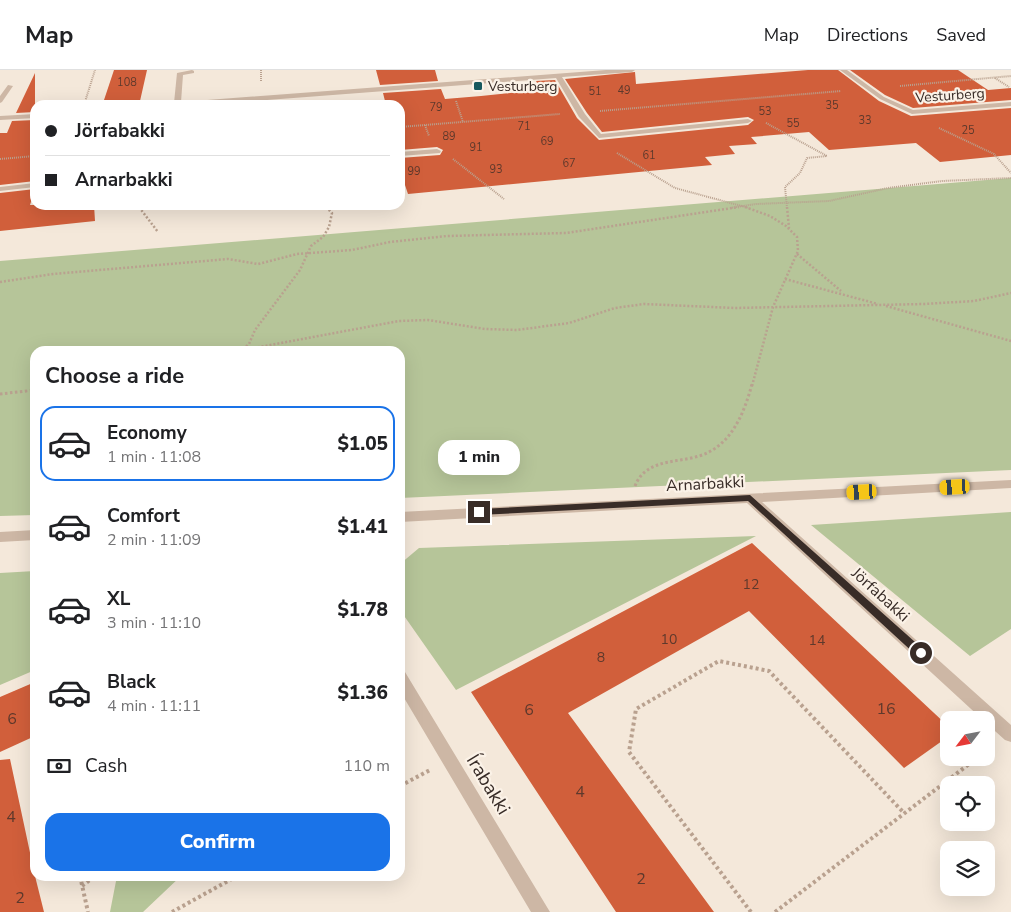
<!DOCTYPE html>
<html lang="en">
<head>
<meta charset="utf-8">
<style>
	:root { --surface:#fff; --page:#f6f6f6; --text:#202124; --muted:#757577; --line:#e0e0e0; --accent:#1a73e8 }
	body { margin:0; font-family:"Nunito Sans",sans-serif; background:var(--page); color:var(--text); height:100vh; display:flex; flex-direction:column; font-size:19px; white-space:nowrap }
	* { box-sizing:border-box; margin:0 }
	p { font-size:16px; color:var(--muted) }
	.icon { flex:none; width:28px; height:28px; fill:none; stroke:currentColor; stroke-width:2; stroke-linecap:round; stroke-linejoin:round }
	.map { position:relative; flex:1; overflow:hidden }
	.side { position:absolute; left:30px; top:276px; width:375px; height:535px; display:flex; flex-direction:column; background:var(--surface); border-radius:15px; box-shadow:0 5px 20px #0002 }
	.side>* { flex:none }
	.top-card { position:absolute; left:30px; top:30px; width:375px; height:110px; border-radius:15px; box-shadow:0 5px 20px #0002; display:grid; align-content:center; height:110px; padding:0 15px; background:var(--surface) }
	.needle { width:32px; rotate:238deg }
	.tools { position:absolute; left:940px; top:641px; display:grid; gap:10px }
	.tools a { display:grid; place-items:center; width:55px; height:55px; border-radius:10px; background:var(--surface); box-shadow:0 5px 20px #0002; font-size:25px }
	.end { position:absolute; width:22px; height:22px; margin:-11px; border:6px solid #382c27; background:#fff; box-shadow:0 0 0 2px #fff }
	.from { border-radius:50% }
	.bubble { position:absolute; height:35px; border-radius:15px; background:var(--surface); box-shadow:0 5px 20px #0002; font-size:16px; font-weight:800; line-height:35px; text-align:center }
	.car { position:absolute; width:15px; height:30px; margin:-15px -8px; border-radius:6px; box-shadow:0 0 4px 1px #0007; background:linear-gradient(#f5c518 24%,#345 0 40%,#f5c518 0 76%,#345 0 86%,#f5c518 0) }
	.top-card b { display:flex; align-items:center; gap:18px; height:48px; font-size:19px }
	.top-card b+b { border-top:1px solid var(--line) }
	.top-card i { width:12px; height:12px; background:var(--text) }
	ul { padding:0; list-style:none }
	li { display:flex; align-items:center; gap:15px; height:75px; margin:0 10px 8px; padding:0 5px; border:2px solid transparent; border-radius:15px }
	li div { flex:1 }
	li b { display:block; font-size:19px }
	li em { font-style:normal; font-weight:800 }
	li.current { border-color:var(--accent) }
	li>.icon { width:45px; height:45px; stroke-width:1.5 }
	h2 { padding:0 15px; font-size:22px; line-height:60px }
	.pay { display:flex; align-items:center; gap:12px; height:55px; padding:0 15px; font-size:19px }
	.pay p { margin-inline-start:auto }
	.action { display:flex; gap:10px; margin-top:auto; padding:10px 15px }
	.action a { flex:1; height:58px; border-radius:15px; background:var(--accent); color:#fff; font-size:20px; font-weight:800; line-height:58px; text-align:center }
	header { display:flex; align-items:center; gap:30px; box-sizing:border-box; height:70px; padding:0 25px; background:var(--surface); border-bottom:1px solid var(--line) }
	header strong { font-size:24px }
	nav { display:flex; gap:28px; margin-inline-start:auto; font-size:18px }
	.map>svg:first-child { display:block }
	.green { fill:#b6c599 }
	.building { fill:#d15f3b }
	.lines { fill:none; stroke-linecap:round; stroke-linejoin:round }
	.path-far3 { stroke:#b9a18f; stroke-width:2; stroke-dasharray:1 1; stroke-linecap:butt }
	.path-far2 { stroke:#b9a18f; stroke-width:2.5; stroke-dasharray:2 2; stroke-linecap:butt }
	.path-far1 { stroke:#b9a18f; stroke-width:3; stroke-dasharray:2.5 2.5; stroke-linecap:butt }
	.path { stroke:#b9a18f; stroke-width:4; stroke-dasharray:3 3; stroke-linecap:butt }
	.minor { fill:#cdb7a5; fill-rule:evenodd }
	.route { fill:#382c27 }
	.poi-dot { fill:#18595e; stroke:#fbf2e7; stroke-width:2 }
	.labels { text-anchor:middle; stroke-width:4.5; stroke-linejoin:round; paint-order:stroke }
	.far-number-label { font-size:11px; fill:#5e392c }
	.far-poi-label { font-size:14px; fill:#382c27; stroke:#fbf2e7; text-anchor:start }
	.far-street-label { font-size:14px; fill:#382c27; stroke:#fbf2e7 }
	.number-label { font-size:14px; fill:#5e392c }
	.street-label { font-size:16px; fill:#382c27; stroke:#fbf2e7 }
	.near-number-label { font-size:16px; fill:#5e392c }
	.near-street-label { font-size:19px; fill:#382c27; stroke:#fbf2e7 }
</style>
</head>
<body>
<header>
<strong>Map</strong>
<nav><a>Map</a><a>Directions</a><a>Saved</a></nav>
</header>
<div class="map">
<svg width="1011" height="842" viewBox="0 0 1011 842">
	<rect width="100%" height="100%" fill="#f4e8da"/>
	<path class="green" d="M1011,108V400L400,428V281H35V445L0,446V191Z
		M1011,442V559L970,586L811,455Z
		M756,466L456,620L400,540V494L419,478Z
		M35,501V600L0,615V503Z
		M117,806H181L143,842H110Z"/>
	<path class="building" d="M114,0H147L140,31L103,33Z
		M376,0H435L438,11L380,15Z
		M808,0H838L879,31L911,46L1011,38V85L940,92L916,73L829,80L809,62L751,67L757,74L729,76L735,84L705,87L712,95L408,124L400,100V88L440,85L443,80L437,77L400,80V35H386L383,23L441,19L445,29L481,26L541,20L536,11L555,10L577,48L599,70L748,55L754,50L748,47L602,62L587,43L565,9L635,2L636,14Z
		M850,0H958L988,20L1011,18V30L913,38L885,25Z
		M35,3V42L16,43Z
		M35,50V111L0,115V63H7L12,51Z
		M35,119L30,135H94L95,151L0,161V123Z
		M752,473L949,657V666L904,698L749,541L568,643L714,842H616L471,622Z
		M35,612V666L0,682V627Z
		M10,689L35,806L44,842H0V690Z"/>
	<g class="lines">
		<path class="path-far3" d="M261,0V12
			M995,8L1009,17
			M900,16L1011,6
			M456,31L463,52
			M84,35L95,0
			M600,41L841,21
			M766,53L827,86
			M425,55L429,66
			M400,57L560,44
			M939,58L994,84L1011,103
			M617,83L675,118L749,138
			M0,89L35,86
			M453,89L504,129
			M138,135L140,138
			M324,135L327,138
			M730,138L756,134L829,131L888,118L942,111L1011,108
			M787,138L785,117L800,103L807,88L827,86"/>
		<path class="path-far2" d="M139,137L158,162
			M745,137L770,146L786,156L797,167L798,181L773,237L752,316
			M787,137L789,158
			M797,184L841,221
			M785,209L878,234
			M0,212L53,204L228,189L258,194L297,184L352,180L390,172L447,166L566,163L739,137
			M886,236L1011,271
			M243,279L249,274L255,260L300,200L311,176L323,167L329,157L332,143L326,137
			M238,281L399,251L428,250L485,259L517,260L569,253L615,238L644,234L735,238L924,234L974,231L1011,223"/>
		<path class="path-far1" d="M0,324L35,320
			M635,416C647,385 685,395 709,382C734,369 745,340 752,314"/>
		<path class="path" d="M400,716L430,700
			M80,806L88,842
			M82,816L95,806
			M172,842L237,806
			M751,842L629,682L636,639L719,591L769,601L904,743
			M775,842L977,688"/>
		<path class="minor" d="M192,0L194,1V3L183,5L181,32L606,0H635L632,2L562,7L585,44L601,64L748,49L752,51L748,53L599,68L579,47L556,8L202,35H170L174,33L177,3Z
			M840,0H847L884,27L913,40L1011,32V36L912,44L880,29Z
			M8,15L13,16L2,32L0,33V26Z
			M35,44V48L0,50V46Z
			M437,79L441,81L440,83L400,86V82Z
			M35,113V117L0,121V117Z
			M1011,410V418L762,432L1011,655V672L1005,670L986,653V650H983L747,433L400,452V442Z
			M35,460V470L0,472V462Z
			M400,600L405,602L550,842H531L400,621Z"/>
	</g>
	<path class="route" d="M750,425L924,580V586H917L748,431L479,445L475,442L479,439Z"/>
	<rect class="poi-dot" x="473" y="11" width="10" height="10" rx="2.5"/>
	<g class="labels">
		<g class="far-number-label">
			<text x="127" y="16">108</text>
			<text x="624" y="24">49</text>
			<text x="595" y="25">51</text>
			<text x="832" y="39">35</text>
			<text x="436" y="41">79</text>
			<text x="765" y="45">53</text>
			<text x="865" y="54">33</text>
			<text x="793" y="57">55</text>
			<text x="524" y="60">71</text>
			<text x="968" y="64">25</text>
			<text x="449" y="70">89</text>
			<text x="547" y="75">69</text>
			<text x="476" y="81">91</text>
			<text x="649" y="89">61</text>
			<text x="569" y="97">67</text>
			<text x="496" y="103">93</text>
			<text x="414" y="105">99</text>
		</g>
		<g class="far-poi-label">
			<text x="488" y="21">Vesturberg</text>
		</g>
		<g class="far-street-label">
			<text transform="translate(950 25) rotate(-4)" y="5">Vesturberg</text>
		</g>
		<g class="number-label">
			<text x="751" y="519">12</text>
			<text x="669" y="574">10</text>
			<text x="817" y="575">14</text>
			<text x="601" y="592">8</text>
		</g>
		<g class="street-label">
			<text transform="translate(705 413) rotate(-3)" y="6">Arnarbakki</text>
			<text transform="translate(881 524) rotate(42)" y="6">Jörfabakki</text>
		</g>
		<g class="near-number-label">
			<text x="886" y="644">16</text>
			<text x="529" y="645">6</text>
			<text x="12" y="654">6</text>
			<text x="580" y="727">4</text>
			<text x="11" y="752">4</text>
			<text x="641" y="814">2</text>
			<text x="20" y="833">2</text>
		</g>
		<g class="near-street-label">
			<text transform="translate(489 714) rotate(59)" y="7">Írabakki</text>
		</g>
	</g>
</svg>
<div class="tools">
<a><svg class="needle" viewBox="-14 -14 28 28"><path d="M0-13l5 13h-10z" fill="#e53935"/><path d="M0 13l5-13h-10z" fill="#757577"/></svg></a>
<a><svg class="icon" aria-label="locate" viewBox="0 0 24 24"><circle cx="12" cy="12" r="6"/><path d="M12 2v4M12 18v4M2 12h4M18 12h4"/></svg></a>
<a><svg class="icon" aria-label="layers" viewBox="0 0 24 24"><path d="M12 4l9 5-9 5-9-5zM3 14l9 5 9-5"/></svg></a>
</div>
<i class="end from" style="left:921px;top:583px"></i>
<i class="end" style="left:479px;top:442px"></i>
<div class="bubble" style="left:438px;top:370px;width:82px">1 min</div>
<i class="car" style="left:955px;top:417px;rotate:267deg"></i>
<i class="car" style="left:862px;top:422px;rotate:267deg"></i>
<div class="top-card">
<b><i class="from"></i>Jörfabakki</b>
<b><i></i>Arnarbakki</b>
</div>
<section class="side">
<h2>Choose a ride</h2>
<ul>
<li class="current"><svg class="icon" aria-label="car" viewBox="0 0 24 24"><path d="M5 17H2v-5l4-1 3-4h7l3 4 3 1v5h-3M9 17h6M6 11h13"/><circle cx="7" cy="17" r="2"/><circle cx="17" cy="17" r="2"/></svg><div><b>Economy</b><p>1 min · 11:08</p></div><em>$1.05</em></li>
<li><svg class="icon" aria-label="car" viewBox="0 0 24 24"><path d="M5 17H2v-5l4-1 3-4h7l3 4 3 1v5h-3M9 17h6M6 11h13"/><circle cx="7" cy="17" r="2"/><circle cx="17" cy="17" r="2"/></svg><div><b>Comfort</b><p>2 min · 11:09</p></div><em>$1.41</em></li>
<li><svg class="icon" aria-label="car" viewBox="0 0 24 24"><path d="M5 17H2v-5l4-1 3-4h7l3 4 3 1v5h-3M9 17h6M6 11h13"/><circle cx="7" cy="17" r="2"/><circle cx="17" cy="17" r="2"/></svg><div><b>XL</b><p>3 min · 11:10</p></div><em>$1.78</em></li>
<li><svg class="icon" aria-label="car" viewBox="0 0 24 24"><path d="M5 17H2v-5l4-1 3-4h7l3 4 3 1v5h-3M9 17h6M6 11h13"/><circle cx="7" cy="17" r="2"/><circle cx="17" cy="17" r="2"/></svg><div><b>Black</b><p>4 min · 11:11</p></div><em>$1.36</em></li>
</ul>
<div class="pay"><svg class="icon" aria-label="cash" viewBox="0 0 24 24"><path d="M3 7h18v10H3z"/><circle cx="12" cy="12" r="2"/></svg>Cash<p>110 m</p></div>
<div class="action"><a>Confirm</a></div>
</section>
</div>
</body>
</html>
